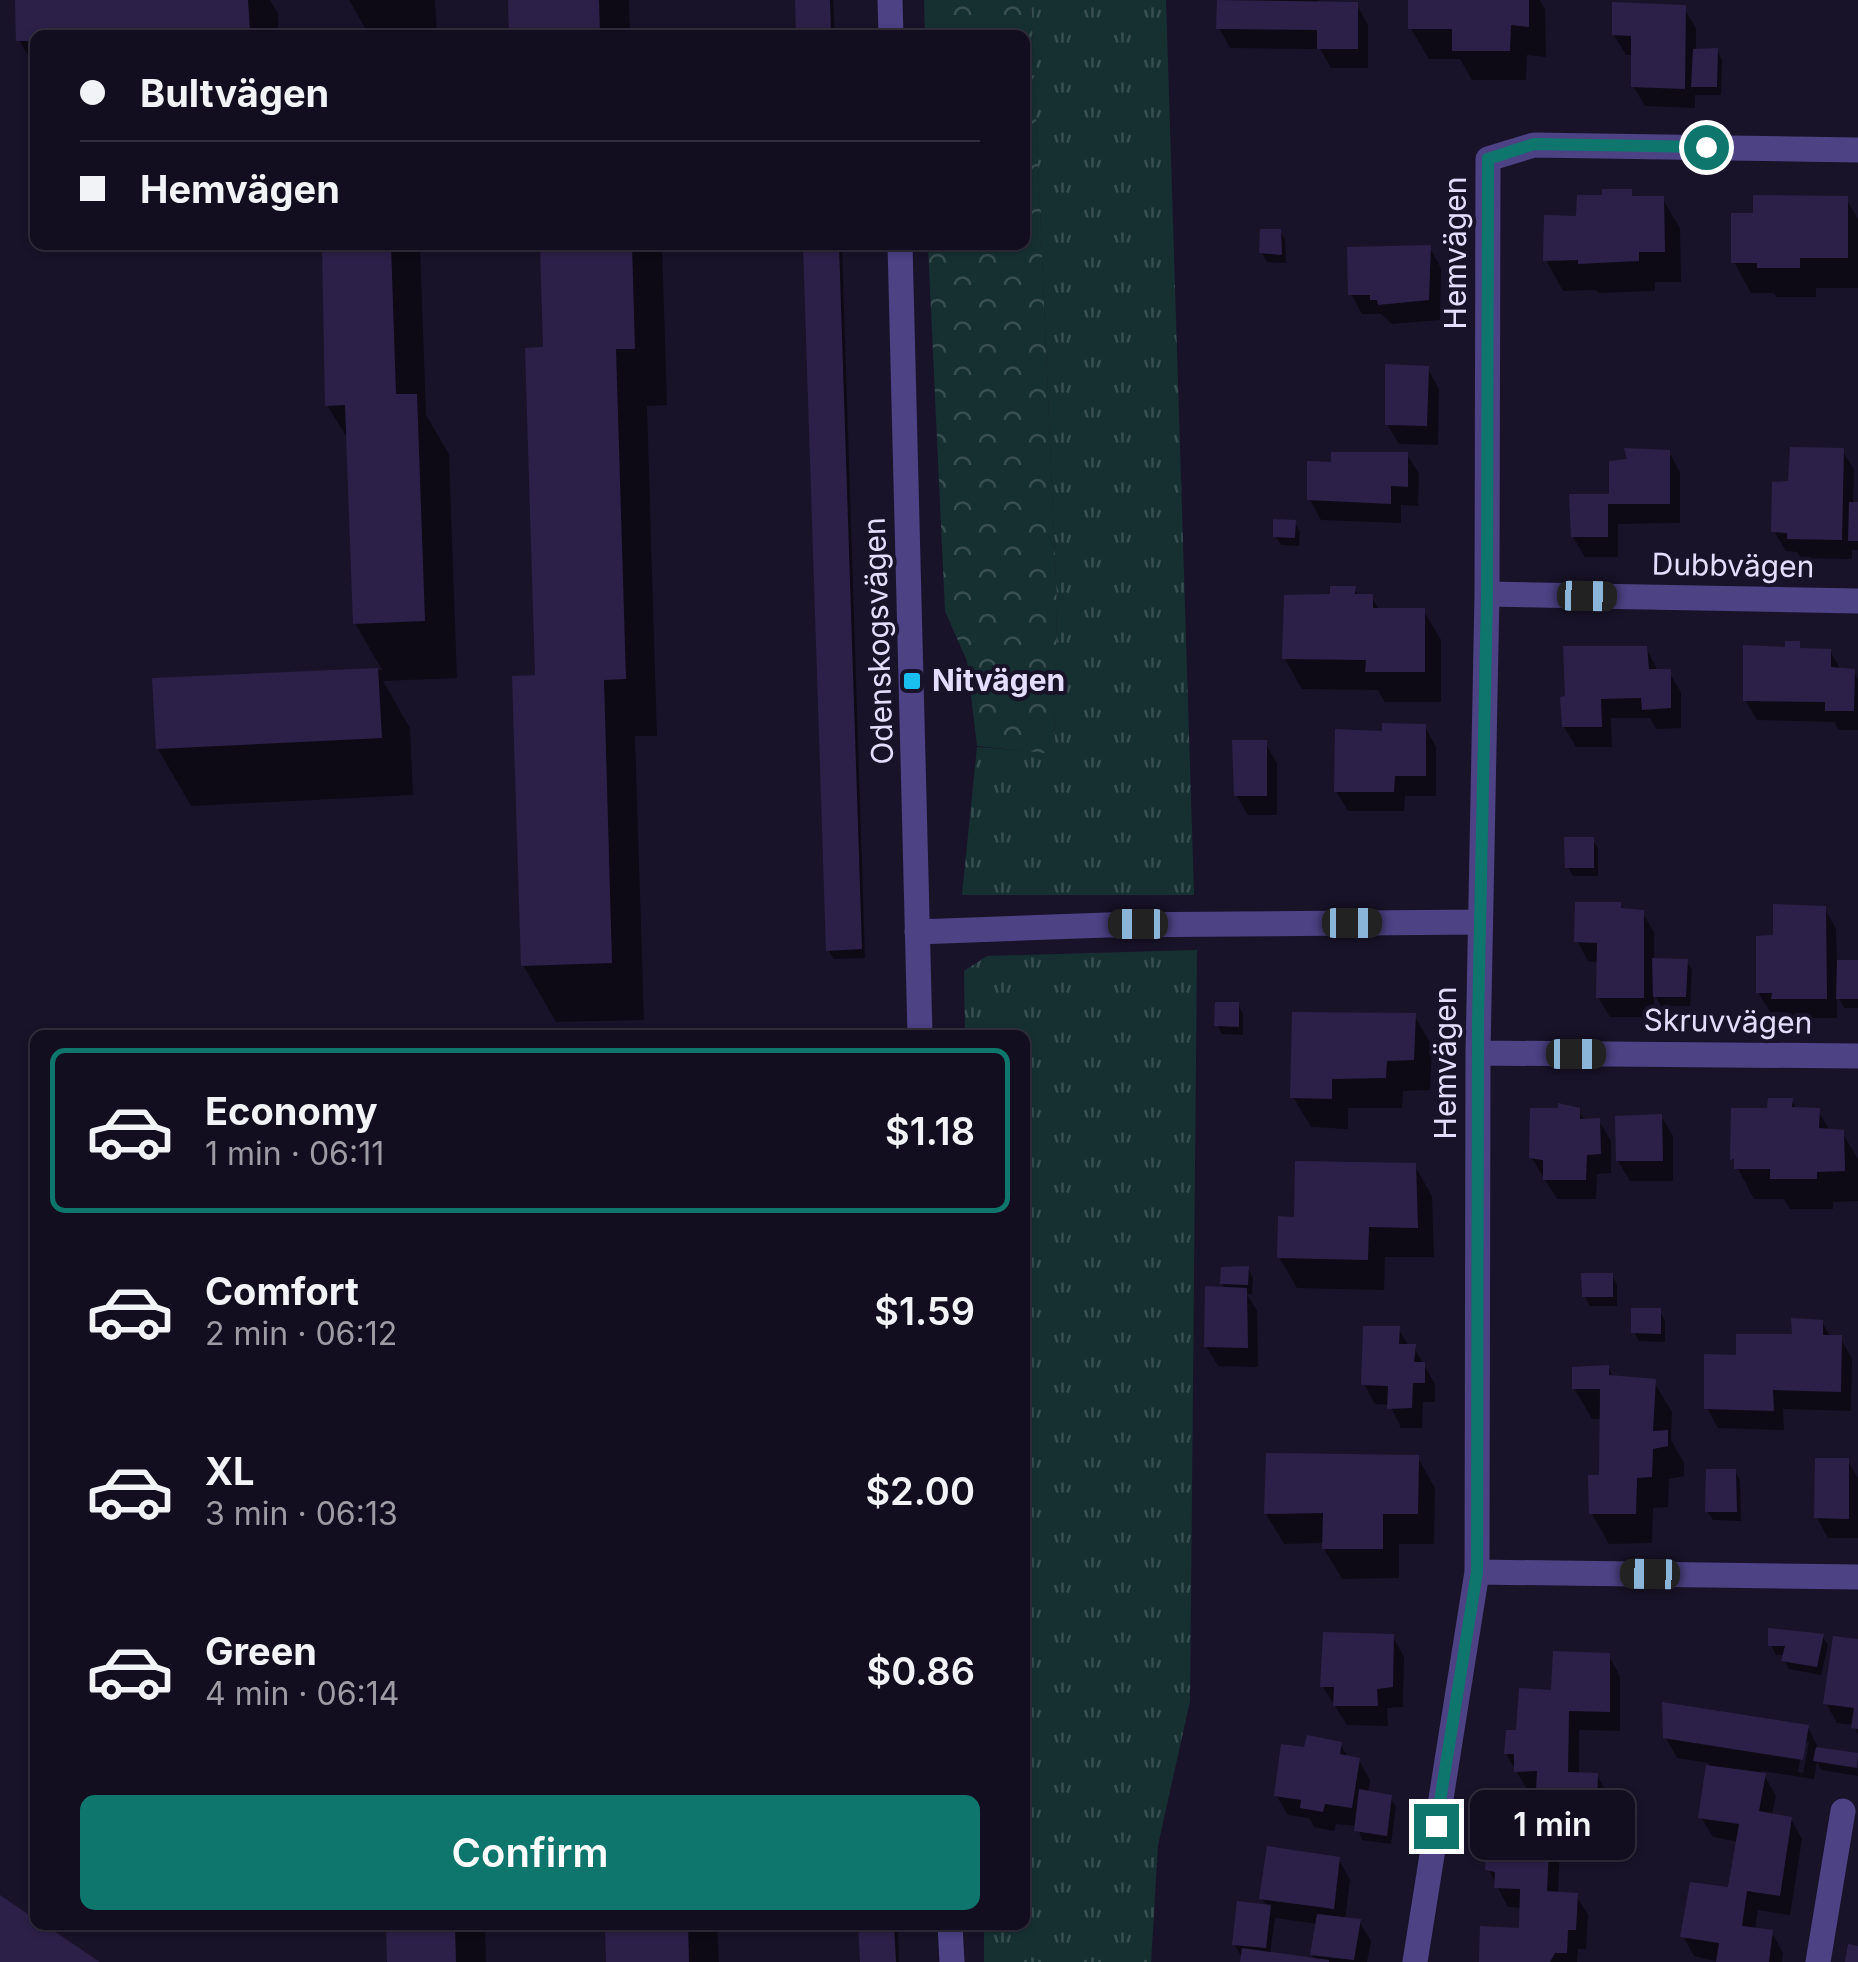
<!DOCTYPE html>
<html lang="en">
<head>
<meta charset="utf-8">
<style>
	:root { --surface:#130e1f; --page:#201c2c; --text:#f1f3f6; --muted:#9d9ca4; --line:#322e3d; --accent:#0f766e }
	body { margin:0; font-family:Inter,sans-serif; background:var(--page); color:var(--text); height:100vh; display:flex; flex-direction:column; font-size:38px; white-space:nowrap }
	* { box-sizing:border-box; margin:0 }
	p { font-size:32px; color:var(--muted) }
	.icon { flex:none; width:55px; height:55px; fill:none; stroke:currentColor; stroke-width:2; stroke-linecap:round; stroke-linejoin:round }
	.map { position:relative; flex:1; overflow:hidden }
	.drawer { position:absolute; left:30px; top:1030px; width:1000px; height:900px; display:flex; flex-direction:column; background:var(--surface); border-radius:15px; box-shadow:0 2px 8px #0004,0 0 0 2px var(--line) }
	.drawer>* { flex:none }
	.top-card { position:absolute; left:30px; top:30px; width:1000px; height:220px; border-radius:15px; box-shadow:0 2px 8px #0004,0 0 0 2px var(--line); display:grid; align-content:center; height:220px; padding:0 50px; background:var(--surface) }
	.end { position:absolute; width:45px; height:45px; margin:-22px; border:12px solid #0f766e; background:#fff; box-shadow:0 0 0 5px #fff }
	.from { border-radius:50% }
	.bubble { position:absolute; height:70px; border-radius:15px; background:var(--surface); box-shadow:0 2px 8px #0004,0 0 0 2px var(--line); font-size:32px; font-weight:600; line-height:70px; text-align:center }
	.car { position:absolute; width:30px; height:60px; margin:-30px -15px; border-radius:12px; box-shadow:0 0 8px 2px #0007; background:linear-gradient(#222 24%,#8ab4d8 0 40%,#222 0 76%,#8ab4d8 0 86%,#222 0) }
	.top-card b { display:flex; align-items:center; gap:35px; height:95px; font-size:38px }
	.top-card b+b { border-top:2px solid var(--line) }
	.top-card i { width:25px; height:25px; background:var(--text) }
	ul { padding:18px 0 0; list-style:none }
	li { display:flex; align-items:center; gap:30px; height:165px; margin:0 20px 15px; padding:0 30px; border:5px solid transparent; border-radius:15px }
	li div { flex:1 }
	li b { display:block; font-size:38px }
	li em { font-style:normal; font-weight:600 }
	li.selected { border-color:var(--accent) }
	li>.icon { width:90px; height:90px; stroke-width:1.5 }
	.cta { display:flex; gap:20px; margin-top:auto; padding:20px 50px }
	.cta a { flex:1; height:115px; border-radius:15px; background:var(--accent); color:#fff; font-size:40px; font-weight:600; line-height:115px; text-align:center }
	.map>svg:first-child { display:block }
	.grass { fill:url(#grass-tufts) }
	.forest { fill:url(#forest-crowns) }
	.shadow { fill:#0007; fill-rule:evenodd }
	.building { fill:#2d2048 }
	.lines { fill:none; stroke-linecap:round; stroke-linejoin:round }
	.minor { stroke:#4c4284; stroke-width:25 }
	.tertiary { stroke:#4c4284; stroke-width:25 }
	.route { stroke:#0f766e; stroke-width:12 }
	.poi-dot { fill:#19c0ed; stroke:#191329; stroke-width:4 }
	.labels { text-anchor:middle; stroke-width:8; stroke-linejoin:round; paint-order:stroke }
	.street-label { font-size:30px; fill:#e4ddfc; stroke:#191329 }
	.poi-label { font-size:30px; font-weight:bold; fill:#e4ddfc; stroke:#191329; text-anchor:start }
</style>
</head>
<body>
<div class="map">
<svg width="1858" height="1962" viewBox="0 0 1858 1962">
	<defs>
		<pattern id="grass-tufts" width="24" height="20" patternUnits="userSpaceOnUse" patternTransform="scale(2.5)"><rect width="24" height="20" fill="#163032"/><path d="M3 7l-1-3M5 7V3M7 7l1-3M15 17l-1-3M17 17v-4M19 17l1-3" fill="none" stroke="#384e51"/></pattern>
		<pattern id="forest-crowns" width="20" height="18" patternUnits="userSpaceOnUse" patternTransform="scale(2.5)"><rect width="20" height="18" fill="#163032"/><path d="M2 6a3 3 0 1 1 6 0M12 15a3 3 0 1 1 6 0" fill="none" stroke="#384e51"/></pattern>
	</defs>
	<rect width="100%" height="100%" fill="#191329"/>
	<path class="grass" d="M1031,0H1166L1194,895H962L977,747L1054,753L1057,605Z
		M1197,950L1190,1701L1158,1845L1151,1962H984V1925H1025V1035H965L964,971L987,956Z"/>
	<path class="forest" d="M924,0H1031L1057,605L1054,754L977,746L967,661L945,611L928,245H1025V35H925Z"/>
	<path class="shadow" d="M17,0H270L278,14L279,35H35V68L19,40Z
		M349,0H435L437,32L369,35Z
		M511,0H629L630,35H512Z
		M797,0H833L835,35H798Z
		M1219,0H1319V4L1357,5L1368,25V68H1331L1320,49L1230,48L1219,28Z
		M1410,0H1540L1545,9L1546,57L1527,55L1526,80H1472L1460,59H1429L1411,29Z
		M1684,8L1696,28V51L1717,50L1722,60L1721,95H1695V108L1645,106L1633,86V55H1626L1614,35Z
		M1630,191L1634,198H1662L1680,228L1681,282H1655V291L1598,293L1596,290L1563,291L1546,260L1604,197Z
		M1846,199L1858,219V288H1816V297H1777L1774,293H1751L1734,262L1756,215Z
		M1280,231L1285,240L1286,263L1267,262L1262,253Z
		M325,245H420L426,415L449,454L457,678L383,681L410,728L413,795L191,806L158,749L155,681L382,670L355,623L349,441L327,405Z
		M542,245H662L667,405L647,406L657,736H635L644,1020L556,1022L523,965L537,678L546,350Z
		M805,245H842L865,958L834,959L828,950Z
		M1430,248L1441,268L1440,320L1392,324L1381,314H1362L1351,294Z
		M1428,369L1439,389L1438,445L1399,444L1387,424Z
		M1842,450L1854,470L1853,504L1858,505V550H1852V559L1801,558L1797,552L1786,551L1774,531L1791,483Z
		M1669,452L1680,472V523L1618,524V557H1585L1573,537L1612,496Z
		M1407,454L1419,474L1418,506L1401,505V523L1321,520L1310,500L1333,464Z
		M1295,523L1300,532L1299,546L1281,545L1275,536Z
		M1354,588L1359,597H1372L1379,610H1423L1441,640V702H1385L1378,690L1302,689L1285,659L1332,597Z
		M1798,644L1802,651H1830L1841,670L1854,671L1858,679V730H1839L1834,722L1757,720L1745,700L1788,650Z
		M1646,648L1658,671L1669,672L1681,692V728L1656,729L1650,718H1611L1612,747H1576L1564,727Z
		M1425,727L1436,747V796H1405L1404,811H1348L1336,791L1385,733Z
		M1265,743L1277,763V815H1248L1236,795Z
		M1592,839L1598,848V876H1573L1568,867Z
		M1620,904L1624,911L1642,912L1654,932V960L1687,961L1692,970L1690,1006H1661L1654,994V1017H1610L1598,997L1599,962L1588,961L1577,941Z
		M1825,909L1836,929L1837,962L1858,963V1008H1844L1837,995V1018H1786L1782,1012H1770L1758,992L1776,937Z
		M1238,1005L1243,1014V1035L1222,1034L1217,1025Z
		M1414,1015L1432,1046L1430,1090L1403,1091L1402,1108H1348V1129L1311,1127L1293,1097Z
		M1792,1100L1797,1110L1818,1111L1830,1131L1842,1132L1858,1159V1201L1833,1202V1209H1790L1784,1199H1754L1733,1159V1110H1769Z
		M1561,1111H1579L1585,1121H1599L1611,1141V1173L1597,1174L1596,1199H1557L1531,1157Z
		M1661,1116L1673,1136V1181H1630L1618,1161Z
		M1415,1166L1432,1196L1434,1257H1385L1384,1290L1297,1288L1279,1257L1296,1220Z
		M1248,1268L1253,1278L1252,1294H1247L1257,1311L1258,1367L1218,1366L1206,1346L1226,1290L1222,1284Z
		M1612,1275L1617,1284V1306H1590L1585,1296Z
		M1659,1311L1665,1320V1342L1639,1341L1634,1332Z
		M1822,1322L1831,1338H1840L1852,1358L1851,1411L1783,1409L1784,1430L1718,1428L1707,1408L1738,1357L1794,1337Z
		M1398,1328L1409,1347H1414L1435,1384V1402H1423L1422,1428H1401L1390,1405L1375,1404L1364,1384Z
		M1608,1368L1614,1378L1654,1382L1672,1412L1671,1440L1684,1463V1476L1669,1479L1668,1507L1653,1508L1652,1543L1609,1544L1592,1514L1601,1477L1602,1419H1592L1574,1388Z
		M1418,1458L1435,1488L1434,1544H1399V1578L1342,1579L1324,1549V1543L1284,1544L1266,1514Z
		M1848,1461L1858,1478V1538H1828L1817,1518Z
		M1735,1471L1740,1480L1741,1521L1713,1520L1707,1511Z
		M1822,1636L1828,1645L1821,1675L1789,1669L1784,1660L1785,1655H1776L1771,1645Z
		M1393,1637L1404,1657L1403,1707L1387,1708L1388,1726L1347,1725L1323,1687Z
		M1858,1642V1735L1854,1725L1837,1723L1826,1703Z
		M1609,1656L1620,1676V1731L1579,1730V1775H1597L1608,1795L1606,1851L1560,1848L1558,1894L1576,1895L1588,1915L1586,1949H1578L1577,1962H1481L1522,1931V1908L1508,1907L1488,1869L1500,1848L1537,1812L1538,1791H1528L1506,1754L1519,1733L1554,1693Z
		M1808,1727L1819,1750L1857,1756L1858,1776L1821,1770L1817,1762L1814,1779L1762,1771L1776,1796L1772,1816L1791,1819L1802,1839L1790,1915L1758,1910L1755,1930L1772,1933L1783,1953L1782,1962H1719L1694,1956L1683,1936L1730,1890L1739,1842L1713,1837L1701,1817L1709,1763L1677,1758L1666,1738ZM1804,1742H1809L1803,1773L1798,1772Z
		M1340,1744L1349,1759L1359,1760L1370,1780L1368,1793L1390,1797L1396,1807L1391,1844L1362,1840L1357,1826L1336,1824L1334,1831L1314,1827L1309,1818L1288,1815L1276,1795L1306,1750Z
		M1339,1860L1350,1880L1345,1920L1359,1921L1371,1941L1367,1962H1243L1244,1954H1240L1234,1944L1267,1907L1262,1898ZM1275,1918L1318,1924L1312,1960L1270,1954Z
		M388,1925H485L486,1962H389Z
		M607,1925H717L719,1962H608Z
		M861,1925H898L899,1962H863Z"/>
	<path class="building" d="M15,0H248L250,32L35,35V41H16Z
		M508,0H599L600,35H509Z
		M795,0H830L831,35H796Z
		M1217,0L1358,2V49H1317V30L1216,29Z
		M1408,0H1529V27L1511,25L1510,51H1452V29H1408Z
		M1612,2L1686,5L1685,89L1631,87V36L1612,35Z
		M1718,48L1717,87H1691L1693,49Z
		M1602,189H1632V196H1664L1665,252H1639V261L1578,264V260L1543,261L1544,215L1576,216L1577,195H1602Z
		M1753,195L1848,196V258H1800V268H1757V263H1731V213H1753Z
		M1260,229H1281L1282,255L1259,253Z
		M322,245H391L396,394H417L425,621L353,624L345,405L325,406Z
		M540,245H632L635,349H616L626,679L604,680L612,963L521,966L512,676L535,675L525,348L543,347Z
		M803,245H839L862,949L826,951Z
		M1431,245L1429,300L1378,305L1377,300H1370V295H1348L1347,247Z
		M1385,364L1429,366L1427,426L1385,425Z
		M1790,447L1844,448L1842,540L1787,539V533L1771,532L1772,482L1788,481Z
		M1624,448L1670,450V504H1608V537H1571L1569,494H1609V461L1627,459Z
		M1331,452H1408V487L1391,486V504L1307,500V461L1331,462Z
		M1849,502H1858V541H1848Z
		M1273,519L1296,520L1295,538L1273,537Z
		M1330,586H1356L1355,594H1373V608H1425V672H1365L1366,660L1282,659L1284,595L1330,594Z
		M1785,641H1800V648L1831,649V667L1855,669L1854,711H1825V702L1743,701V645L1785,647Z
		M1563,646H1647L1649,669H1671V708L1642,710L1641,698L1601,699L1602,727H1562L1560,697L1565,696Z
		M378,668L382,738L156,749L152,678Z
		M1382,723L1426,724V776H1395L1394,792H1334L1335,729L1382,731Z
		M1232,740H1267V796H1234Z
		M1564,837H1594V868H1565Z
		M1575,902H1621V908L1644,910V998H1596L1597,943L1574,942Z
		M1773,904L1826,906L1827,999H1771L1772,993H1756V936L1773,935Z
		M1652,958L1688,959L1686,997H1653Z
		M1837,960H1858V999H1836Z
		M1215,1002H1239V1027L1214,1026Z
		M1292,1012L1416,1013L1414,1060L1387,1061L1386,1078L1332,1079V1099L1290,1098Z
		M1768,1098H1793L1792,1107L1820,1108L1819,1128L1844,1130L1845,1171L1817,1172V1179H1770V1169H1734V1159L1730,1160L1731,1108H1767Z
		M1558,1103L1580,1108V1119L1600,1118L1601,1154L1587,1155L1586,1180H1543V1160L1529,1158L1530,1108H1558Z
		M1662,1114L1663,1161H1616L1615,1116Z
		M1295,1161L1416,1163L1418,1228L1369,1227L1368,1260L1277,1258L1278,1216L1294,1217Z
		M1249,1266L1248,1285L1220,1284L1221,1267Z
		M1581,1273H1613V1297H1582Z
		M1205,1286L1247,1288L1248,1348L1204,1347Z
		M1631,1308H1661V1334L1631,1333Z
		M1791,1318L1823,1320V1335H1842L1841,1392L1773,1390L1774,1411L1704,1409V1354L1736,1355V1334H1792Z
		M1363,1326H1400L1399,1344H1416L1414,1362H1425V1383H1413L1412,1408L1387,1409L1388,1386L1361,1385Z
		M1609,1365V1375L1656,1379L1653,1431L1668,1430V1446L1653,1449L1652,1477L1637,1478L1636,1514H1589L1588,1475H1599L1600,1389H1572V1367Z
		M1266,1453L1419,1455L1418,1514H1383V1549H1322L1323,1513L1264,1514Z
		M1815,1458H1849V1519L1814,1518Z
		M1706,1469H1736L1737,1512H1705Z
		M1768,1628L1824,1634L1817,1667L1781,1661L1785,1646H1768Z
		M1323,1632L1394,1634L1393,1687L1377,1689L1378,1706H1333L1334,1687H1320Z
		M1833,1636L1858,1639V1729L1851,1728L1854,1708L1823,1704Z
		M1553,1651L1610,1653V1712L1569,1711L1568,1772L1598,1773L1596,1832L1550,1829L1547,1891L1578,1893L1576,1930H1568L1567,1953H1555L1550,1962H1479L1480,1926L1519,1928L1520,1889L1494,1888L1495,1872L1485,1870L1487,1844L1498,1845L1500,1808L1535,1809L1537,1771L1514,1772V1754H1504L1506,1730H1516L1519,1688L1551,1690Z
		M1662,1702L1809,1725L1803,1760L1663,1738Z
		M1307,1735L1342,1742L1340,1754L1360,1758L1352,1808L1325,1804L1323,1812L1300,1808L1301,1800L1274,1796L1281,1744L1304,1747Z
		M1816,1747L1858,1753L1857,1768L1813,1761Z
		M1706,1765L1766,1773L1759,1811L1792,1817L1780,1896L1747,1891L1742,1926L1773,1930L1769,1962H1716L1719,1943L1680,1937L1690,1882L1728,1887L1739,1824L1698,1818Z
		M1359,1789L1392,1795L1387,1836L1354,1831Z
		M1267,1846L1340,1857L1334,1909L1259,1899Z
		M0,1895L35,1919V1925H45L100,1962H0Z
		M1237,1901L1271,1905L1266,1948L1232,1945Z
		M1317,1914L1361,1919L1354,1960L1310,1955Z
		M386,1925H455L456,1962H387Z
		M605,1925H688L689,1962H606Z
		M858,1925H894L896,1962H860Z
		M1848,1944L1858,1946V1962H1845Z
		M1242,1948L1329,1960V1962H1240Z"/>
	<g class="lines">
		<path class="minor" d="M1487,594L1858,601
			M917,932L1107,925L1479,922
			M1478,1053L1858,1056
			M1477,1572L1858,1577
			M1415,1962L1477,1572L1478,1053L1487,594L1488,159L1534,145L1858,150
			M1818,1962L1843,1811"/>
		<path class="tertiary" d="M890,0L891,35
			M900,245L920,1035
			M950,1925L952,1962"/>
	</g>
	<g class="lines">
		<path class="route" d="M1436,1826L1477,1572L1478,1020L1487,594L1488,159L1534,144L1706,147"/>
	</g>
	<rect class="poi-dot" x="902" y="671" width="20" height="20" rx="5"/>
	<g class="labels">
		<g class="street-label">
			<text transform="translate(1456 253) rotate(-90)" y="10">Hemvägen</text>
			<text transform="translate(1733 566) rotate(1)" y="10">Dubbvägen</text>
			<text transform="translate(879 641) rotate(-92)" y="10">Odenskogsvägen</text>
			<text transform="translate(1728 1022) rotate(1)" y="10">Skruvvägen</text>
			<text transform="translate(1446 1063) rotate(-90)" y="10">Hemvägen</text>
		</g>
		<g class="poi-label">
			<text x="932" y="691">Nitvägen</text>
		</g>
	</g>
</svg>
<i class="end from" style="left:1706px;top:147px"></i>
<i class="end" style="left:1436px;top:1826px"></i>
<div class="bubble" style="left:1470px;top:1790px;width:165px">1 min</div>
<i class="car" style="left:1587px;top:596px;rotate:91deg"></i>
<i class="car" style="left:1352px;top:923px;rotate:90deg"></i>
<i class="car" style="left:1138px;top:924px;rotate:270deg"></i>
<i class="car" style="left:1576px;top:1054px;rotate:90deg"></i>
<i class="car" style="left:1650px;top:1574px;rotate:271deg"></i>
<div class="top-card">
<b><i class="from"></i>Bultvägen</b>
<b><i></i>Hemvägen</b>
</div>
<section class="drawer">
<ul>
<li class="selected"><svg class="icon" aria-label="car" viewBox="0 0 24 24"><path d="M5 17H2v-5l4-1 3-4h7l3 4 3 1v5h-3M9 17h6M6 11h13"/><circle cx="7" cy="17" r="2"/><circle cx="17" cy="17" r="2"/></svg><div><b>Economy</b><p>1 min · 06:11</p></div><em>$1.18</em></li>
<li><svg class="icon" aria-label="car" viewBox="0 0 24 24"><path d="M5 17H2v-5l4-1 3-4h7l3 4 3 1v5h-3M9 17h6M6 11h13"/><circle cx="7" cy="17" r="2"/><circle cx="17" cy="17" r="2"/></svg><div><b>Comfort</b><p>2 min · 06:12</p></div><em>$1.59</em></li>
<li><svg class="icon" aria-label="car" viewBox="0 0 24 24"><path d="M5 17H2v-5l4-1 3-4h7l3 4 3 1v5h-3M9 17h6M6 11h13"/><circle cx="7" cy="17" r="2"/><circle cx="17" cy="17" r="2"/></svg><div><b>XL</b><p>3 min · 06:13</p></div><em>$2.00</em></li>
<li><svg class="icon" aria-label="car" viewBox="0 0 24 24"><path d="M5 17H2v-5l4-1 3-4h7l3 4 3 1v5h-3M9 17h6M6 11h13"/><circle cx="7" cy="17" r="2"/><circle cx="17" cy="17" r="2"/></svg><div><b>Green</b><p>4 min · 06:14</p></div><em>$0.86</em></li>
</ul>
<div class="cta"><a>Confirm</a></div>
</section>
</div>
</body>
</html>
